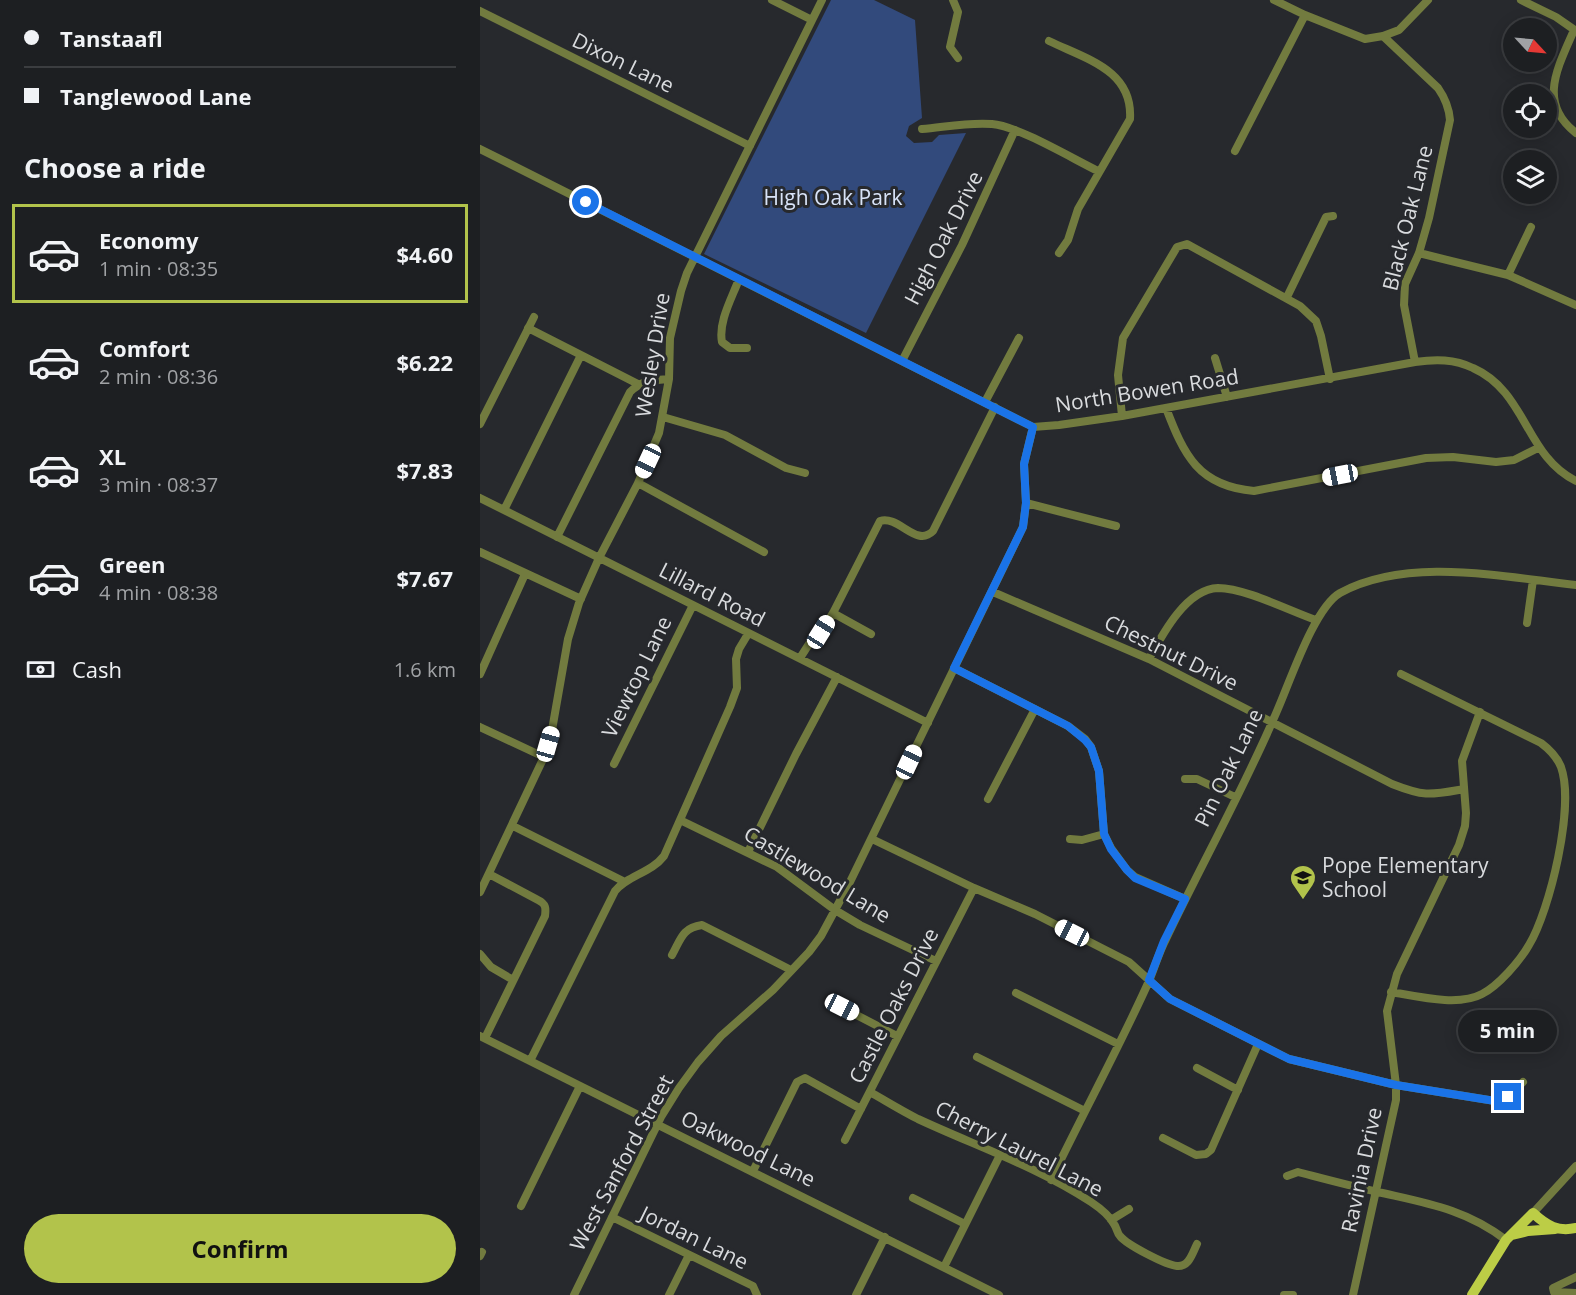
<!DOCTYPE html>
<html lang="en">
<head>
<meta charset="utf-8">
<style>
	:root { --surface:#1d1f22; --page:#25272a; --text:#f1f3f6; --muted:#a0a2a5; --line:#3b3d40; --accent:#b2c34b }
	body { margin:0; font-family:"Open Sans",sans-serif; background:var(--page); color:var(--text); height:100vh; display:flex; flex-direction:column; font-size:22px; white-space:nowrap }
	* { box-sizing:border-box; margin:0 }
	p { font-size:20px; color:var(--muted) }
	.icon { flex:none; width:33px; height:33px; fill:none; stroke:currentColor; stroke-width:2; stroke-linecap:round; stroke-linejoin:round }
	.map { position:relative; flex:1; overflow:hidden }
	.details { display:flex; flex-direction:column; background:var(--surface); width:480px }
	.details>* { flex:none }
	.top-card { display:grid; align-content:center; height:132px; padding:0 24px; background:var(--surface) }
	.needle { width:39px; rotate:116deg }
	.fabs { position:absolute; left:1023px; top:18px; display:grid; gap:12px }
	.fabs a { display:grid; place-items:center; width:54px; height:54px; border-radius:50%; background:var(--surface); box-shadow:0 3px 15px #0003,0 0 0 2px var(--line); font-size:30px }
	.end { position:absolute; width:27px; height:27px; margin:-14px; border:8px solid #1a73e8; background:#fff; box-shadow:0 0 0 3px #fff }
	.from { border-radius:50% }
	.bubble { position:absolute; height:42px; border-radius:21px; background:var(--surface); box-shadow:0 3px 15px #0003,0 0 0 2px var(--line); font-size:20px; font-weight:700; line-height:42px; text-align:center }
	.car { position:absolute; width:18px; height:36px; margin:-18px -9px; border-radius:8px; box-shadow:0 0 4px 2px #0007; background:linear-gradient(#fff 24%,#345 0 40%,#fff 0 76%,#345 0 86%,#fff 0) }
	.top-card b { display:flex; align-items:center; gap:21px; height:57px; font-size:22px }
	.top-card b+b { border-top:2px solid var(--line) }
	.top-card i { width:15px; height:15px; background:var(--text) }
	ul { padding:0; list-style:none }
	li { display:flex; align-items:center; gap:18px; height:99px; margin:0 12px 9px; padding:0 12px; border:3px solid transparent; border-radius:0px }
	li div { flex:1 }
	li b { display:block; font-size:22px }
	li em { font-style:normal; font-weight:700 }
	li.on { border-color:var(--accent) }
	li>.icon { width:54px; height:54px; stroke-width:1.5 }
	h2 { padding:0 24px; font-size:27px; line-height:72px }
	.pay { display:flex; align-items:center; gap:15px; height:66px; padding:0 24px; font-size:22px }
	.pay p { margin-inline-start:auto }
	.action { display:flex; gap:12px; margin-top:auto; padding:12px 24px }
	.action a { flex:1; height:69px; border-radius:36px; background:var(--accent); color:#111; font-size:24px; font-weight:700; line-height:69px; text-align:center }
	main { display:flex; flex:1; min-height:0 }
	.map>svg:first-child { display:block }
	.green { fill:#324a7c }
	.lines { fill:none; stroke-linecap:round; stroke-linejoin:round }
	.minor { stroke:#727b3f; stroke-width:8 }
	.major { stroke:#bccd46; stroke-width:10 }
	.route { stroke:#1a73e8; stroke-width:8 }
	.labels { text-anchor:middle; stroke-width:6; stroke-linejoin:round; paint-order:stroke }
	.street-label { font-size:21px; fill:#d9dbde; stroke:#27292d }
	.park-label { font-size:21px; fill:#d8e3f8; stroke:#27292d }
	.poi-label { font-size:21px; fill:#d9dbde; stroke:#27292d; text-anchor:start }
</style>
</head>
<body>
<main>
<section class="details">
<div class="top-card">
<b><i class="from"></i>Tanstaafl</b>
<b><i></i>Tanglewood Lane</b>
</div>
<h2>Choose a ride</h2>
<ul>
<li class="on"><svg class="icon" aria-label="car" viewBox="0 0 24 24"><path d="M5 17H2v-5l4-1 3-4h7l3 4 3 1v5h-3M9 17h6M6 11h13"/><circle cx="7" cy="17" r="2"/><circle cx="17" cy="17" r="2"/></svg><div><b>Economy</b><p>1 min · 08:35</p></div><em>$4.60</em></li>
<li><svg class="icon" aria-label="car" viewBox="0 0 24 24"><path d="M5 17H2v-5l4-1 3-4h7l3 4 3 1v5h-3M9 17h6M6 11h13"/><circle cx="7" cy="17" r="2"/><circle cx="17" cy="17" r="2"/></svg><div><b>Comfort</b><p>2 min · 08:36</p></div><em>$6.22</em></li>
<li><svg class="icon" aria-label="car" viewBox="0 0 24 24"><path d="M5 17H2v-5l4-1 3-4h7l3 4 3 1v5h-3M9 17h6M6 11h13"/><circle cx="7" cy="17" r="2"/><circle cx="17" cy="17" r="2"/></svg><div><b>XL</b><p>3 min · 08:37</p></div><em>$7.83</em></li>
<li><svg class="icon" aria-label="car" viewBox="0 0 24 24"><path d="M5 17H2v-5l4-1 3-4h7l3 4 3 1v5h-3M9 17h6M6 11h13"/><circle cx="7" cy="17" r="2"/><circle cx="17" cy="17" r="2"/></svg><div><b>Green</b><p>4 min · 08:38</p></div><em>$7.67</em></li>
</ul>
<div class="pay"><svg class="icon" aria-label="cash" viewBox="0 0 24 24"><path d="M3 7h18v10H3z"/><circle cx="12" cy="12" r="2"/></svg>Cash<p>1.6 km</p></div>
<div class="action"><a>Confirm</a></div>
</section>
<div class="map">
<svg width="1096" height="1295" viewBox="0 0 1096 1295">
	<rect width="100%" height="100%" fill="#27292d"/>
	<path class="green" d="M351,0H394L435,20L442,118L429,126L426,136L434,143L452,142L459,135L486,133L386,333L224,254Z"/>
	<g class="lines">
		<path class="minor" d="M292,0L332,20
			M473,0L478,12L470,47L478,58
			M794,0L825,15L885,39L903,36L919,30L948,0
			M1041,0L1076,17L1096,31
			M0,11L270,146
			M1094,30C1078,67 1057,103 1096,133
			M903,36L958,88C965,98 969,107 970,120L949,218L939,253L925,284L924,305L935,362
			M569,41C606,59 653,70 650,119L598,209L588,240L579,253
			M442,129C465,127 489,122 512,124C538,126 593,159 618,171
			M0,149L553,427L579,425L642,416L935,362C956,359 974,359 993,368C1047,392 1045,456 1096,481
			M755,151L825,15
			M939,253L1028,275L1096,305
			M1028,275L1051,227
			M259,279C252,298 238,322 242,342L250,348H267
			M807,297L846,217L853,216
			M48,328L158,384
			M735,358L747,397
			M422,361L482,245L535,130
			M505,402L539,338
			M686,408C704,455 718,486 774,491L946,458L973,457L1016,462L1034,460L1058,448
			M642,416L638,375L643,338L697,247L707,244L820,306L836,321L841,336L850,379
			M183,417L245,435L306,468L325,473
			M0,424L54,317
			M158,483L284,552
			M0,498L448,723
			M546,503L636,526
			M24,510L101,355
			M77,537L150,392C162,380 173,380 189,379
			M0,552L101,599
			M513,592L669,659L912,784C945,797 950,795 984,789
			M353,613L391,634
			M1047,623L1053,580
			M320,658L329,644L341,632L353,613L400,521C419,515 436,548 453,531L515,407
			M669,659C682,635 706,589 738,588C765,588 810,611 836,620
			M474,668L588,726L605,739L611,747L619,771L624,834L631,848L647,870L655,877L705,899
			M0,674L45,574
			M0,727L64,757
			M134,764L213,605
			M705,779H717L755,797
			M508,799L555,709
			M200,820L297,867L355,910L380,925L456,961
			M33,826L143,881
			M392,839L494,888L555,914L649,962L690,999L809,1059L916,1085L1015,1101L1028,1097L1043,1082
			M590,839L602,840L624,834
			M268,852L316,754L357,677
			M0,892L64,757L72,730L88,639L99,603L119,558L158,483L179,433L189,379L190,338L201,291L207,273L342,0
			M0,954L11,967L33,980
			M192,955C201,939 202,928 222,925L311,970
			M911,992C936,996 978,1007 1002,994C1018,986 1040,961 1049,945C1070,910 1095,806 1081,767C1077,757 1069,749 1061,743L921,674
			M536,993L638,1044
			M361,1007L417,1036
			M0,1036L519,1295
			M5,1038L65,916C66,908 66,904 58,900L9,874
			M497,1057L605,1111
			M50,1061L135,891C148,875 171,873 184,856L250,707L257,688L256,659L259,649L268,634
			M717,1068L758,1090
			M390,1092C406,1101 422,1111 438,1119C496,1146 558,1167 611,1202C620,1208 629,1215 634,1224C637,1228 637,1233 640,1236C647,1245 686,1265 697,1266C709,1267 712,1254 717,1244
			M683,1138L716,1155L726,1154L731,1150L778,1044
			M365,1140L494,888
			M273,1171L317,1082L325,1078L381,1109
			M807,1176L818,1172C845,1179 871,1186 898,1192C946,1203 986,1209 1026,1240
			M571,1180C603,1113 639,1048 669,981C675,967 679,952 686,939C722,863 764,789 797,711C810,682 834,608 860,593C928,556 1023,577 1096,585
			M433,1198L485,1224
			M41,1206L100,1086
			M1053,1213L1096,1166
			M132,1217L273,1286L277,1295
			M631,1220L649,1209
			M0,1256L2,1252
			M464,1267L520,1155
			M1096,1277L1073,1288L1074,1292L1096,1293
			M94,1295L181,1117L199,1088L218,1062L241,1036L293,990L329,952L341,936L369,884L543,527L546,503L544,464L553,427
			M189,1295L209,1255
			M376,1295L405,1237
			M804,1295H813
			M873,1295L916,1100V1085L907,1011L917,974L979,845L985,826L986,813L982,761L1000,712"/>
		<path class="major" d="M1032,1235L1048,1231L1075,1229
			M992,1295L1026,1240L1053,1213C1067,1226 1078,1232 1096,1228"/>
	</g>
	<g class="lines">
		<path class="route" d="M106,202L553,427L544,464L546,503L543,527L474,668L588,726L605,740L611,747L619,771L624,834L631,849L647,870L655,878L705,899L684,941L669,980L690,999L809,1059L916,1085L1015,1101L1028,1097"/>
	</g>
	<defs>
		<symbol id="school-pin" viewBox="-11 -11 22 30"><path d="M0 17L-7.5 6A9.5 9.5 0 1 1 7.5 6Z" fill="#b2c34b" stroke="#27292d"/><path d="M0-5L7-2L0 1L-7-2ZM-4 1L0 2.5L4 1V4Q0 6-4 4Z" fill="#111"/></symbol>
	</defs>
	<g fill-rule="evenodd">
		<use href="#school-pin" x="808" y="863" width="30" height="40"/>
	</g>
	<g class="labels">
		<g class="street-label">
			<text transform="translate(143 63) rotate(26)" y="7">Dixon Lane</text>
			<text transform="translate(928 218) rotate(-76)" y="7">Black Oak Lane</text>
			<text transform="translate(464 238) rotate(-63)" y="7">High Oak Drive</text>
			<text transform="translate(173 355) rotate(-81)" y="7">Wesley Drive</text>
			<text transform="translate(667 391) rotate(-9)" y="7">North Bowen Road</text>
			<text transform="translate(232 595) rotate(27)" y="7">Lillard Road</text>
			<text transform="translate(691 653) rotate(26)" y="7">Chestnut Drive</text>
			<text transform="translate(157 677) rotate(-64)" y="7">Viewtop Lane</text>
			<text transform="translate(749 768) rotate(-64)" y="7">Pin Oak Lane</text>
			<text transform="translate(337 875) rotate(31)" y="7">Castlewood Lane</text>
			<text transform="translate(414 1006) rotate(-63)" y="7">Castle Oaks Drive</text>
			<text transform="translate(268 1149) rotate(26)" y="7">Oakwood Lane</text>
			<text transform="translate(539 1149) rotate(27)" y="7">Cherry Laurel Lane</text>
			<text transform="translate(142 1163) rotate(-62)" y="7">West Sanford Street</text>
			<text transform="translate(882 1170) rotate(-78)" y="7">Ravinia Drive</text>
			<text transform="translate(214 1238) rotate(26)" y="7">Jordan Lane</text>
		</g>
		<g class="park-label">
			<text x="353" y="205">High Oak Park</text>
		</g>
		<g class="poi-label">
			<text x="842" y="873">Pope Elementary<tspan x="842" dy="24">School</tspan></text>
		</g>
	</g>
</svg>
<div class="fabs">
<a><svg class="needle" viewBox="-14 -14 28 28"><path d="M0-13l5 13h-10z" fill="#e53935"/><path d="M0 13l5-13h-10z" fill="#a0a2a5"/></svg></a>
<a><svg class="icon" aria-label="locate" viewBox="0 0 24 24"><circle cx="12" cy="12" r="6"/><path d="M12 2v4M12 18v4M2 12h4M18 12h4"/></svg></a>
<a><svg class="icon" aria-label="layers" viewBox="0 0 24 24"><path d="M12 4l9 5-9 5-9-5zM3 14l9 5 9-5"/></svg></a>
</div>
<i class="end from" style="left:106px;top:202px"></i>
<i class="end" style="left:1028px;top:1097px"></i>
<div class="bubble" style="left:978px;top:1010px;width:99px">5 min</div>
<i class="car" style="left:168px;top:461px;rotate:205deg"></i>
<i class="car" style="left:860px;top:475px;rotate:259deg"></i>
<i class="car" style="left:341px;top:632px;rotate:32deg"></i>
<i class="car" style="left:68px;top:744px;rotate:16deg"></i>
<i class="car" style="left:429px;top:762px;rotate:25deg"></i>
<i class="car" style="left:592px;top:933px;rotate:297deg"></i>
<i class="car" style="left:362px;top:1007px;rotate:117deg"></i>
</div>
</main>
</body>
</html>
